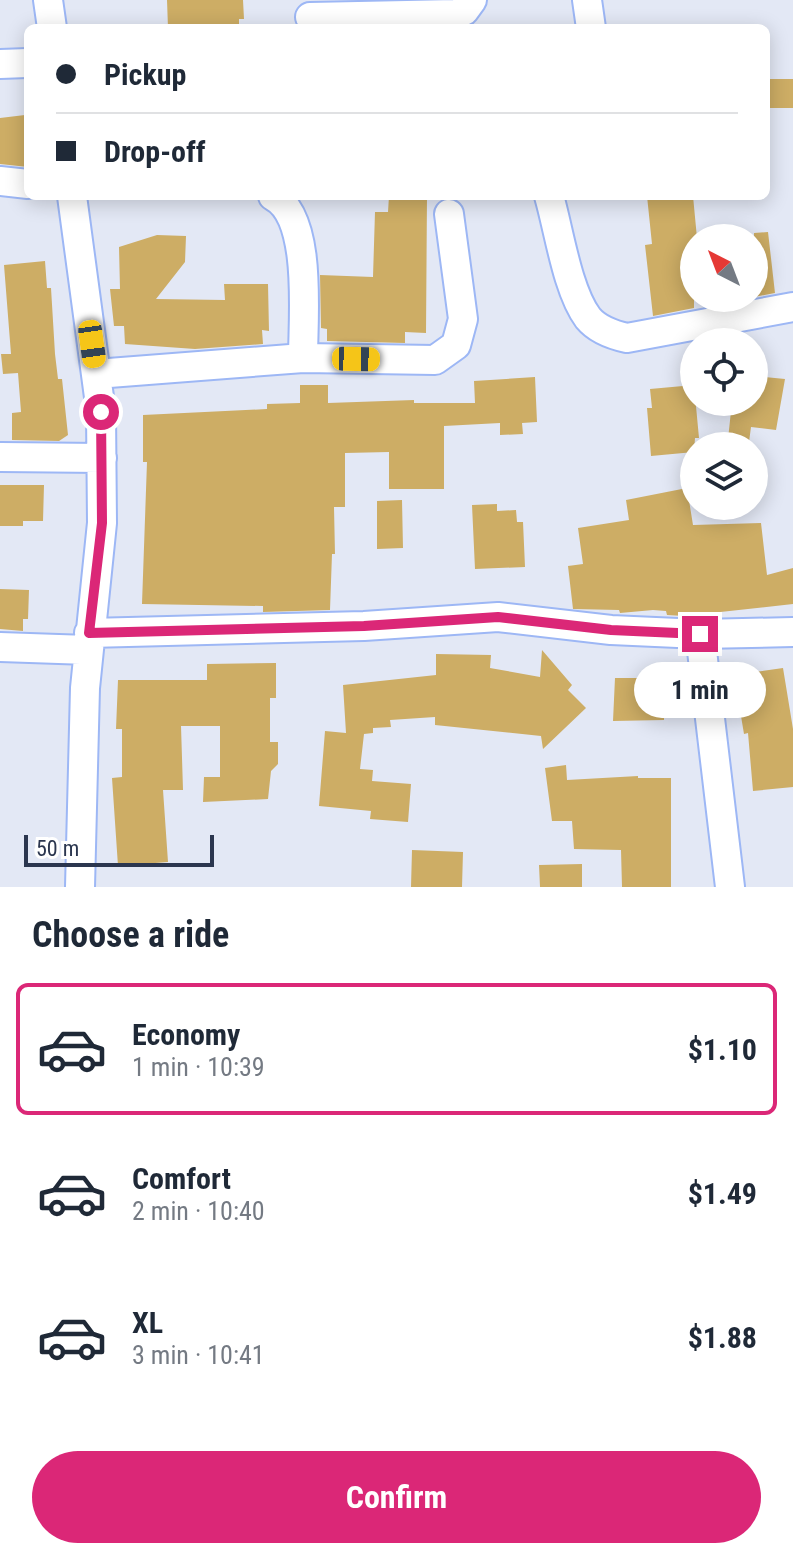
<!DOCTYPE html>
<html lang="en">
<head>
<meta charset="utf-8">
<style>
	:root { --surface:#fff; --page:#f2f2f3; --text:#1f2937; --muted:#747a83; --line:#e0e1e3; --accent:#db2777 }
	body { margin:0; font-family:"Roboto Condensed",sans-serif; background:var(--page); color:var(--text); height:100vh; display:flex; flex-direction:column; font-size:30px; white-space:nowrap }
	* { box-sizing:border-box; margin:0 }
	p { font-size:26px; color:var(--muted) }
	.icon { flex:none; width:44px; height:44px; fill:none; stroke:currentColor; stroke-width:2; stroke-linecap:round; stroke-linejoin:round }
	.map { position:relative; height:887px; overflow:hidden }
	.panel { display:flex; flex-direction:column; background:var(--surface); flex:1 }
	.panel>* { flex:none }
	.hud { position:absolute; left:24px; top:24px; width:746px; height:176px; border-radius:12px; box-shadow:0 4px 20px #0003; display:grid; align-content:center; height:176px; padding:0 32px; background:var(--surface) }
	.needle { width:52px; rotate:318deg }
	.tools { position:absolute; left:680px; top:224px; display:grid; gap:16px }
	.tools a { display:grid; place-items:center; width:88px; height:88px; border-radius:50%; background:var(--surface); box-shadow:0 4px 20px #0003; font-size:40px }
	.scale { position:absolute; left:24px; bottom:20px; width:190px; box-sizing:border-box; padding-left:8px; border:4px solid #2b364f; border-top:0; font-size:22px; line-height:28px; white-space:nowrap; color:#2b364f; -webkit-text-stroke:6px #fff; paint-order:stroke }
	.end { position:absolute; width:36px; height:36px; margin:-18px; border:10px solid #db2777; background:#fff; box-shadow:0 0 0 4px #fff }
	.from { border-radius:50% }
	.bubble { position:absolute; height:56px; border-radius:28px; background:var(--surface); box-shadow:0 4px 20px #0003; font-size:26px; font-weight:700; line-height:56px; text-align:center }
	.car { position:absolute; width:24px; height:48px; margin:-24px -12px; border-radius:10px; box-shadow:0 0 6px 2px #0007; background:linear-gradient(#f5c518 24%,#345 0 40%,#f5c518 0 76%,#345 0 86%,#f5c518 0) }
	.hud b { display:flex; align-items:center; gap:28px; height:76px; font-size:30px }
	.hud b+b { border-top:2px solid var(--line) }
	.hud i { width:20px; height:20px; background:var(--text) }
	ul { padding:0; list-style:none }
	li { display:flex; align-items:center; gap:24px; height:132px; margin:0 16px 12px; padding:0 16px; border:4px solid transparent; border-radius:12px }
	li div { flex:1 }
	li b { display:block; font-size:30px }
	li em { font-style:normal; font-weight:700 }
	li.selected { border-color:var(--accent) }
	li>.icon { width:72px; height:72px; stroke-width:1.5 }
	h2 { padding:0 32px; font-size:36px; line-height:96px }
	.primary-button { display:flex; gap:16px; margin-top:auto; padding:16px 32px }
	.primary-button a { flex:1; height:92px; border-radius:48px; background:var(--accent); color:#fff; font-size:32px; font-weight:700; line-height:92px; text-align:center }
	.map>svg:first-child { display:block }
	.building { fill:#cdad65 }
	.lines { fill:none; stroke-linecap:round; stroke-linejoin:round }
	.minor-casing { stroke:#9db7f5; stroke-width:32 }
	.minor { stroke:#fff; stroke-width:28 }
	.route { stroke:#db2777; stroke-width:10 }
</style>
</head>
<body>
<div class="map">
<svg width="793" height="887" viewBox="0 0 793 887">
	<rect width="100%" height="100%" fill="#e3e8f5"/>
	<path class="building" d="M167,0H243L244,19H239V28H168Z
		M766,79H793V108H766Z
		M25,115L28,167L0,164V118Z
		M389,196H427L426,333L405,332V343L327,341V329L321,328L320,275L373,277L375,212H388Z
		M647,196H693L697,238H694V308L653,316L645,245L652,244Z
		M768,232L775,293L754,297V233Z
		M157,235L186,236L185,262L156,299L225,300L224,284H268L269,331L262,330L263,344L195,349L125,344L124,326H114L110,289H120L119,247Z
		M45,261L47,288H51L55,354L58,379H62L68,435L59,441L12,440V413L21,412L18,373L3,374L1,354H11L4,265Z
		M754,376L785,379L776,430L751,427L749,442L728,439L732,402H754Z
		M535,377L537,422L522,423L523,434L500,435V423L444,426V489H389V452L345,453V507H334L335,554H332L330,610L263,612V606L142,604L147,462H143V415L267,409V404L300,403V385H328V403L414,400V403H475L474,381Z
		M694,385L699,438H695L694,452L651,456L647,408H652L650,389Z
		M0,485H44L43,521H23V526H0Z
		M687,488L693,525L761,523L767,575L793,568V604L702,614L700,617L667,615L666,611L653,610L620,613L619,610L573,609L568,566L583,564L578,528L629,520L626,500Z
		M402,500L403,548L377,549V501Z
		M497,504V511L516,510L517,522H523L525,567L475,569L472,505Z
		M0,589L29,590L28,619H23V631L0,629Z
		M542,650L572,685L568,690L586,708L543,749L541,736L435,725V717L390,720L391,727L373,728V733L364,734L360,769L373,770L372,781L411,784L408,822L370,819L371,811L319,806L325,731L346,733L343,685L436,675V654L491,655L490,668L540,677Z
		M276,663V698H270V742H278V764L271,771L268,799L203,802L204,777H220V726H181L183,790H163L168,862L118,866L112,778L122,777V729H116L118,680H207V664Z
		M783,668L793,729V787L753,791L748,733L744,734L735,680L750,678L749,673Z
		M615,678H665V693L671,701L664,706V720L613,721Z
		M566,765L567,780L638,776V778H671V887H622L621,850L574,849L572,821H552L545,768Z
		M412,850L463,852L462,887H411Z
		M582,864V887H540L539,865Z"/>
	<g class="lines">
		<defs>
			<path id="minor" d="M48,0L52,28
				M587,0L591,28
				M310,17L456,14L464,11L472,0
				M0,64L28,63
				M0,181L28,184
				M72,196L101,412L102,523L85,688L80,887
				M273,196C313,217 303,318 303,358
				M549,196C559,230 567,290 588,318C598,330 613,335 627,338L793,307
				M96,374L303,358L435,360L456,345L463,319L449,214
				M0,457L102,458
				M89,633L364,626L498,617L611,630L700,634L730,887
				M700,634L793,632
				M0,647L88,650"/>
		</defs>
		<use href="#minor" class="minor-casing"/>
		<use href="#minor" class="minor"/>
	</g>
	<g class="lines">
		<path class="route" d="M101,412L102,523L89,633L364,626L498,617L611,630L700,634"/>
	</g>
</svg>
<div class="tools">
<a><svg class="needle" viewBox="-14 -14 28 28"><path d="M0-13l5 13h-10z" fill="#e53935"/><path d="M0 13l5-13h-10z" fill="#747a83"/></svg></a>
<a><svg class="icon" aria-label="locate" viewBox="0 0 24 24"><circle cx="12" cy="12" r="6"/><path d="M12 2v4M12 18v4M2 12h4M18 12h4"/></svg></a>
<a><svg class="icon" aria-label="layers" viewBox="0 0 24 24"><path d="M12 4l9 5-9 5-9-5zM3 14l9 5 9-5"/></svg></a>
</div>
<div class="scale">50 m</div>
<i class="end from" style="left:101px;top:412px"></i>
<i class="end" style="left:700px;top:634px"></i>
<div class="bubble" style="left:634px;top:662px;width:132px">1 min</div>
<i class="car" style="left:92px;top:344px;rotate:172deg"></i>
<i class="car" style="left:356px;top:359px;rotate:91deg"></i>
<div class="hud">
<b><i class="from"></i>Pickup</b>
<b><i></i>Drop-off</b>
</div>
</div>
<section class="panel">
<h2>Choose a ride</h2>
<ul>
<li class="selected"><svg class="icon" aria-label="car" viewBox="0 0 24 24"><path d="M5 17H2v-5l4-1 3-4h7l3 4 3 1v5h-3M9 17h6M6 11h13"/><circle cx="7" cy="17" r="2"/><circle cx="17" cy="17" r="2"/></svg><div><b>Economy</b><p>1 min · 10:39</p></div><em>$1.10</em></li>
<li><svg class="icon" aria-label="car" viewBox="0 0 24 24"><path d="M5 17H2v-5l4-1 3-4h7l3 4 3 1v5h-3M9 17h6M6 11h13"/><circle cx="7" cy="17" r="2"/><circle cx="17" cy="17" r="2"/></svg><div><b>Comfort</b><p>2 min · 10:40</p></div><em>$1.49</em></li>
<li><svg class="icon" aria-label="car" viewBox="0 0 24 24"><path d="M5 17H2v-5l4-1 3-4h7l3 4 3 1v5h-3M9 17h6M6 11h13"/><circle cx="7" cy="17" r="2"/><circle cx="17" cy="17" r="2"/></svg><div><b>XL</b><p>3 min · 10:41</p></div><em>$1.88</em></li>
</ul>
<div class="primary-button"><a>Confirm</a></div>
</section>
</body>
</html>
